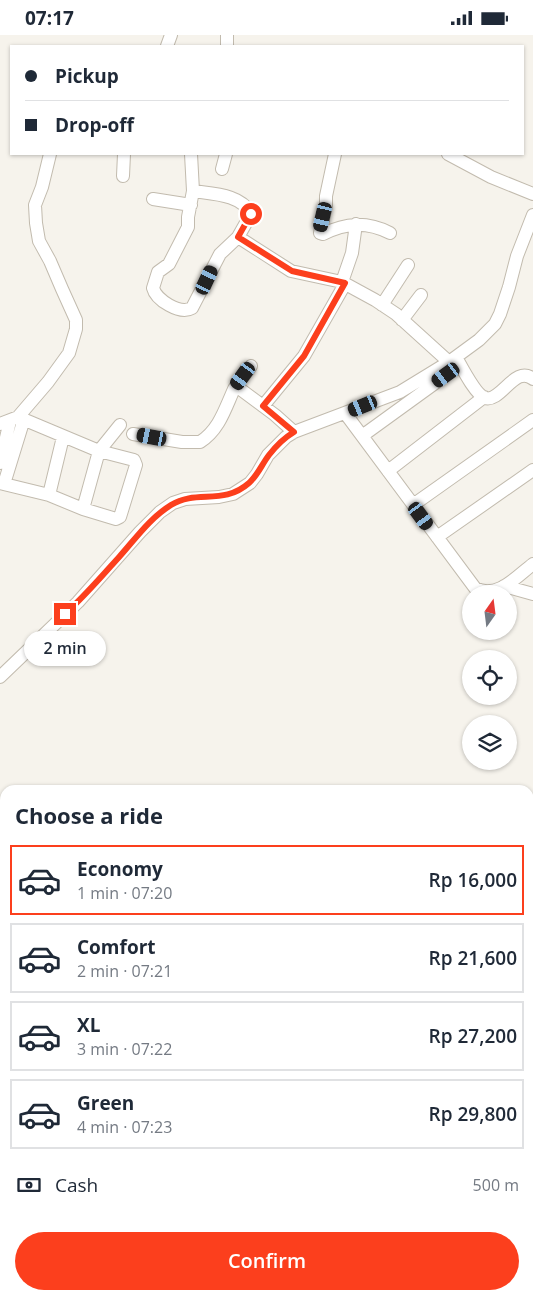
<!DOCTYPE html>
<html lang="en">
<head>
<meta charset="utf-8">
<style>
	:root { --surface:#fff; --page:#f2f2f3; --text:#1f2937; --muted:#747a83; --line:#e0e1e3; --accent:#fc3f1d }
	body { margin:0; font-family:"Open Sans",sans-serif; background:var(--page); color:var(--text); height:100vh; display:flex; flex-direction:column; font-size:19px; white-space:nowrap }
	* { box-sizing:border-box; margin:0 }
	p { font-size:16px; color:var(--muted) }
	.icon { flex:none; width:28px; height:28px; fill:none; stroke:currentColor; stroke-width:2; stroke-linecap:round; stroke-linejoin:round }
	.map { position:relative; flex:1; overflow:hidden }
	.panel { position:absolute; left:0px; top:750px; width:534px; height:515px; display:flex; flex-direction:column; background:var(--surface); border-radius:15px 15px 0 0; box-shadow:0 1px 4px #0004 }
	.panel>* { flex:none }
	.hud { position:absolute; left:10px; top:10px; width:514px; height:110px; border-radius:0px; box-shadow:0 1px 4px #0004; display:grid; align-content:center; height:110px; padding:0 15px; background:var(--surface) }
	.needle { width:32px; rotate:14deg }
	.tools { position:absolute; left:462px; top:550px; display:grid; gap:10px }
	.tools a { display:grid; place-items:center; width:55px; height:55px; border-radius:50%; background:var(--surface); box-shadow:0 1px 4px #0004; font-size:25px }
	.end { position:absolute; width:22px; height:22px; margin:-11px; border:6px solid #fc3f1d; background:#fff; box-shadow:0 0 0 2px #fff }
	.from { border-radius:50% }
	.bubble { position:absolute; height:35px; border-radius:18px; background:var(--surface); box-shadow:0 1px 4px #0004; font-size:16px; font-weight:600; line-height:35px; text-align:center }
	.car { position:absolute; width:15px; height:30px; margin:-15px -8px; border-radius:6px; box-shadow:0 0 4px 1px #0007; background:linear-gradient(#222 24%,#8ab4d8 0 40%,#222 0 76%,#8ab4d8 0 86%,#222 0) }
	.hud b { display:flex; align-items:center; gap:18px; height:48px; font-size:19px }
	.hud b+b { border-top:1px solid var(--line) }
	.hud i { width:12px; height:12px; background:var(--text) }
	ul { padding:0; list-style:none }
	li { display:flex; align-items:center; gap:15px; height:70px; margin:0 10px 8px; padding:0 5px; border:2px solid var(--line); border-radius:0px }
	li div { flex:1 }
	li b { display:block; font-size:19px }
	li em { font-style:normal; font-weight:600 }
	li.selected { border-color:var(--accent) }
	li>.icon { width:45px; height:45px; stroke-width:1.5 }
	h2 { padding:0 15px; font-size:22px; line-height:60px }
	.pay { display:flex; align-items:center; gap:12px; height:55px; padding:0 15px; font-size:19px }
	.pay p { margin-inline-start:auto }
	.cta { display:flex; gap:10px; margin-top:auto; padding:10px 15px }
	.cta a { flex:1; height:58px; border-radius:30px; background:var(--accent); color:#fff; font-size:20px; font-weight:600; line-height:58px; text-align:center }
	.status { display:flex; justify-content:space-between; align-items:center; height:35px; padding:0 25px; background:var(--surface); direction:ltr }
	.status svg { height:14px; fill:currentColor }
	.map>svg:first-child { display:block }
	.lines { fill:none; stroke-linecap:round; stroke-linejoin:round }
	.stream { stroke:#a9d4f2; stroke-width:2.5 }
	.minor-casing { stroke:#c2bbae; stroke-width:14 }
	.minor { stroke:#fff; stroke-width:12 }
	.route { stroke:#fc3f1d; stroke-width:6 }
</style>
</head>
<body>
<div class="status"><b>07:17</b><svg viewBox="0 0 49 12"><path d="M0 12V9h3v3zM5 12V6h3v6zM10 12V3h3v9zM15 12V0h3v12zM26 1h20v11H26zM47 4h2v5h-2z"/></svg></div>
<div class="map">
<svg width="533" height="1265" viewBox="0 0 533 1265">
	<rect width="100%" height="100%" fill="#f6f3ec"/>
	<g class="lines">
		<path class="stream" d="M529,1045L533,1047
			M227,1260V1265"/>
		<defs>
			<path id="minor" d="M167,11L171,0
				M227,11V0
				M191,119L193,156L188,182V192L169,229L158,237L153,253C156,265 180,280 192,273L220,219L238,202
				M335,119L326,161V170L320,198L323,199C346,188 366,186 390,198
				M448,119L491,142L533,159
				M222,134L226,119
				M123,141L124,119
				M193,156C213,159 241,159 251,179L238,202L291,236L342,247L375,265L396,279L449,327
				M153,164L191,170
				M342,247L352,218L356,189
				M382,270L408,230
				M402,285L421,260
				M457,324C462,333 476,360 485,363C501,368 515,329 533,344
				M236,351L275,380L294,397
				M263,371L304,321L345,249
				M345,378L475,553C497,565 517,541 533,529
				M0,389L18,382L48,347L69,318L76,294V285L62,254L50,226L39,206L36,188L35,170L42,152L50,119
				M133,399L182,407H200C219,395 225,374 234,354C239,346 245,339 251,331
				M362,401L460,330
				M0,428L10,386
				M388,436L484,362
				M0,448L49,460L83,474L116,484L120,482L136,430L134,425L99,416L18,382
				M4,449L24,384
				M49,460L63,402
				M413,470L533,385
				M83,474L99,416L120,390
				M437,502L533,435
				M504,551L533,559
				M0,642L78,567L140,497L160,477L173,468L185,464L219,462L233,459L250,448L257,439L268,420L286,402L294,397L400,357L449,327L479,305L495,289L500,279L509,252L517,221L533,180
				M0,1125H5
				M0,1158L5,1139
				M0,1211L5,1209"/>
		</defs>
		<use href="#minor" class="minor-casing"/>
		<use href="#minor" class="minor"/>
	</g>
	<g class="lines">
		<path class="route" d="M65,579C85,561 102,541 120,521C136,503 150,483 171,470C197,454 223,471 249,448C258,440 262,429 269,420C276,411 284,403 294,397L263,371L304,321L345,248L292,236L238,202L251,179"/>
	</g>
</svg>
<div class="tools">
<a><svg class="needle" viewBox="-14 -14 28 28"><path d="M0-13l5 13h-10z" fill="#e53935"/><path d="M0 13l5-13h-10z" fill="#747a83"/></svg></a>
<a><svg class="icon" aria-label="locate" viewBox="0 0 24 24"><circle cx="12" cy="12" r="6"/><path d="M12 2v4M12 18v4M2 12h4M18 12h4"/></svg></a>
<a><svg class="icon" aria-label="layers" viewBox="0 0 24 24"><path d="M12 4l9 5-9 5-9-5zM3 14l9 5 9-5"/></svg></a>
</div>
<i class="end from" style="left:251px;top:179px"></i>
<i class="end" style="left:65px;top:579px"></i>
<div class="bubble" style="left:24px;top:596px;width:82px">2 min</div>
<i class="car" style="left:323px;top:182px;rotate:193deg"></i>
<i class="car" style="left:207px;top:245px;rotate:25deg"></i>
<i class="car" style="left:446px;top:340px;rotate:234deg"></i>
<i class="car" style="left:243px;top:341px;rotate:216deg"></i>
<i class="car" style="left:363px;top:371px;rotate:248deg"></i>
<i class="car" style="left:152px;top:402px;rotate:281deg"></i>
<i class="car" style="left:421px;top:481px;rotate:144deg"></i>
<div class="hud">
<b><i class="from"></i>Pickup</b>
<b><i></i>Drop-off</b>
</div>
<section class="panel">
<h2>Choose a ride</h2>
<ul>
<li class="selected"><svg class="icon" aria-label="car" viewBox="0 0 24 24"><path d="M5 17H2v-5l4-1 3-4h7l3 4 3 1v5h-3M9 17h6M6 11h13"/><circle cx="7" cy="17" r="2"/><circle cx="17" cy="17" r="2"/></svg><div><b>Economy</b><p>1 min · 07:20</p></div><em>Rp 16,000</em></li>
<li><svg class="icon" aria-label="car" viewBox="0 0 24 24"><path d="M5 17H2v-5l4-1 3-4h7l3 4 3 1v5h-3M9 17h6M6 11h13"/><circle cx="7" cy="17" r="2"/><circle cx="17" cy="17" r="2"/></svg><div><b>Comfort</b><p>2 min · 07:21</p></div><em>Rp 21,600</em></li>
<li><svg class="icon" aria-label="car" viewBox="0 0 24 24"><path d="M5 17H2v-5l4-1 3-4h7l3 4 3 1v5h-3M9 17h6M6 11h13"/><circle cx="7" cy="17" r="2"/><circle cx="17" cy="17" r="2"/></svg><div><b>XL</b><p>3 min · 07:22</p></div><em>Rp 27,200</em></li>
<li><svg class="icon" aria-label="car" viewBox="0 0 24 24"><path d="M5 17H2v-5l4-1 3-4h7l3 4 3 1v5h-3M9 17h6M6 11h13"/><circle cx="7" cy="17" r="2"/><circle cx="17" cy="17" r="2"/></svg><div><b>Green</b><p>4 min · 07:23</p></div><em>Rp 29,800</em></li>
</ul>
<div class="pay"><svg class="icon" aria-label="cash" viewBox="0 0 24 24"><path d="M3 7h18v10H3z"/><circle cx="12" cy="12" r="2"/></svg>Cash<p>500 m</p></div>
<div class="cta"><a>Confirm</a></div>
</section>
</div>
</body>
</html>
